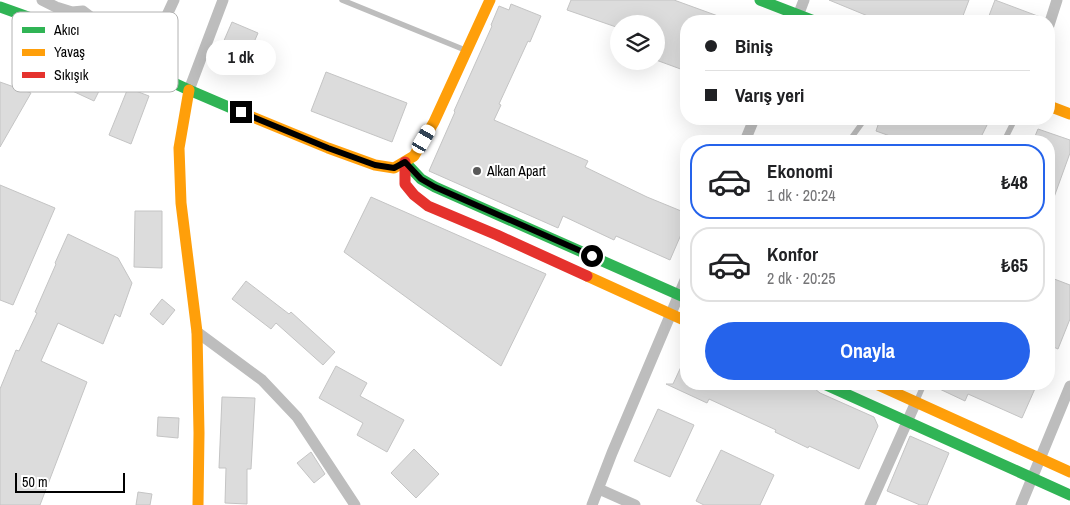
<!DOCTYPE html>
<html lang="tr">
<head>
<meta charset="utf-8">
<style>
	:root { --surface:#fff; --page:#f6f6f6; --text:#202124; --muted:#757577; --line:#e0e0e0; --accent:#2563eb }
	body { margin:0; font-family:"Archivo Narrow",sans-serif; background:var(--page); color:var(--text); height:100vh; display:flex; flex-direction:column; font-size:19px; white-space:nowrap }
	* { box-sizing:border-box; margin:0 }
	p { font-size:16px; color:var(--muted) }
	.icon { flex:none; width:28px; height:28px; fill:none; stroke:currentColor; stroke-width:2; stroke-linecap:round; stroke-linejoin:round }
	.map { position:relative; flex:1; overflow:hidden }
	.sheet { position:absolute; left:680px; top:135px; width:375px; height:255px; display:flex; flex-direction:column; background:var(--surface); border-radius:20px; box-shadow:0 5px 20px #0002 }
	.sheet>* { flex:none }
	.hud { position:absolute; left:680px; top:15px; width:375px; height:110px; border-radius:20px; box-shadow:0 5px 20px #0002; display:grid; align-content:center; height:110px; padding:0 25px; background:var(--surface) }
	.controls { position:absolute; left:610px; top:15px; display:grid; gap:10px }
	.controls a { display:grid; place-items:center; width:55px; height:55px; border-radius:50%; background:var(--surface); box-shadow:0 5px 20px #0002; font-size:25px }
	.scale { position:absolute; left:15px; bottom:12px; width:110px; box-sizing:border-box; padding-left:5px; border:2px solid #000; border-top:0; font-size:14px; line-height:18px; white-space:nowrap; color:#000; -webkit-text-stroke:4px #fff; paint-order:stroke }
	.end { position:absolute; width:22px; height:22px; margin:-11px; border:6px solid #000; background:#fff; box-shadow:0 0 0 2px #fff }
	.from { border-radius:50% }
	.bubble { position:absolute; height:35px; border-radius:18px; background:var(--surface); box-shadow:0 5px 20px #0002; font-size:16px; font-weight:700; line-height:35px; text-align:center }
	.car { position:absolute; width:15px; height:30px; margin:-15px -8px; border-radius:6px; box-shadow:0 0 4px 1px #0007; background:linear-gradient(#fff 24%,#345 0 40%,#fff 0 76%,#345 0 86%,#fff 0) }
	.hud b { display:flex; align-items:center; gap:18px; height:48px; font-size:19px }
	.hud b+b { border-top:1px solid var(--line) }
	.hud i { width:12px; height:12px; background:var(--text) }
	ul { padding:9px 0 0; list-style:none }
	li { display:flex; align-items:center; gap:15px; height:75px; margin:0 10px 8px; padding:0 15px; border:2px solid var(--line); border-radius:20px }
	li div { flex:1 }
	li b { display:block; font-size:19px }
	li em { font-style:normal; font-weight:700 }
	li.current { border-color:var(--accent) }
	li>.icon { width:45px; height:45px; stroke-width:1.5 }
	.cta { display:flex; gap:10px; margin-top:auto; padding:10px 25px }
	.cta a { flex:1; height:58px; border-radius:30px; background:var(--accent); color:#fff; font-size:20px; font-weight:700; line-height:58px; text-align:center }
	.map>svg:first-child { display:block }
	.building { fill:#dcdcdc; stroke:#c4c4c4 }
	.lines { fill:none; stroke-linecap:round; stroke-linejoin:round }
	.lane { stroke:#bdbdbd; stroke-width:5.5 }
	.street { stroke:#bdbdbd; stroke-width:11 }
	.fast { stroke:#30b455; stroke-width:11 }
	.slow { stroke:#ff9f0a; stroke-width:11 }
	.jam { stroke:#e5322d; stroke-width:11 }
	.route { stroke:#000; stroke-width:6 }
	.poi-dot { fill:#595959; stroke:#fff; stroke-width:2 }
	.labels { text-anchor:middle; stroke-width:4; stroke-linejoin:round; paint-order:stroke }
	.poi-label { font-size:14px; fill:#000; stroke:#fff; text-anchor:start }
	.key { fill:#fff; stroke:#b2b2b2; stroke-width:1 }
	.key-label { font-size:14px; fill:#000 }
</style>
</head>
<body>
<div class="map">
<svg width="1070" height="505" viewBox="0 0 1070 505">
	<rect width="100%" height="100%" fill="#fff"/>
	<path class="building" d="M571,0H674L729,20V21H686V71L656,60V24H619V28L567,10Z
		M829,0H969L961,21H880Z
		M995,0L1043,18L1042,21H987Z
		M511,4L541,16L530,42L528,41L499,104L501,105L494,120L588,161L585,167L647,197L686,213V223L670,260L616,236L614,240L563,216L558,228L429,171L455,112L454,111L492,26L491,25L499,6L509,10Z
		M232,22L258,33L242,70L216,59Z
		M28,36L51,45L82,62L84,58L109,71L94,101L66,88V89L46,79L50,71L19,58Z
		M326,72L407,103L392,142L311,111Z
		M0,82L31,93L0,147Z
		M128,88L149,96L131,144L109,135Z
		M880,119H990L979,141H927L915,136L913,141H904L876,131Z
		M1038,129L1070,140V153L1053,200L1049,198V141H1033Z
		M0,185L55,208L13,305L0,300Z
		M371,197L546,274L501,366L344,252Z
		M135,211H162V268L134,267Z
		M68,234L118,258L132,283L120,317L115,314L103,344L58,323L41,361L87,382L40,505H0V389L16,350L19,351L37,313L35,312L56,264L55,263Z
		M1049,277L1070,285V319L1058,349L1049,345Z
		M246,281L289,314L291,312L335,352L323,365L276,323L271,329L232,299Z
		M162,299L175,310L163,325L150,314Z
		M686,356V384H805L815,389L820,393L874,417L878,426L859,469L809,446L808,448L775,432L776,430L709,399L707,403L666,384H673Z
		M336,366L367,383L360,396L404,420L387,452L357,435L363,423L319,398Z
		M929,384H1037L1022,418L968,394L965,401Z
		M222,397L255,398L251,469H247V504L225,503L226,468H219Z
		M658,409L694,425L670,477L634,461Z
		M158,417L179,418L178,438L157,436Z
		M910,436L949,453L927,505H920L887,491Z
		M414,449L439,474L416,498L391,473Z
		M721,450L774,475L760,505H704L696,501Z
		M311,452L325,474L314,483L297,463Z
		M138,492L152,494L150,505H136Z"/>
	<g class="lines">
		<path class="lane" d="M342,0L465,50
			M849,141L865,119
			M1004,141L1015,119
			M1049,203L1051,204L1049,208
			M917,400L924,384"/>
		<path class="street" d="M42,0L56,7L72,12L83,11L96,21L155,41L174,0
			M796,21L804,0
			M1049,25L1057,0
			M189,90L223,0
			M745,141L754,119
			M197,332L262,380L297,417L355,505
			M599,489L635,505
			M592,505L612,453L686,278
			M870,505L916,402
			M1021,505L1070,386"/>
		<path class="fast" d="M760,0L814,21
			M0,7L42,22L189,90L238,111
			M405,162L421,179L435,187L686,298
			M824,384L1070,495"/>
		<path class="slow" d="M189,90L179,148L181,203L197,332L199,433L198,505
			M1049,106L1070,114
			M238,111L328,148L375,165L394,168L414,156L434,122L490,0
			M587,276L686,321
			M876,384L1070,472"/>
		<path class="jam" d="M405,162V184L414,195L428,206L497,235L587,276"/>
	</g>
	<g class="lines">
		<path class="route" d="M241,112L328,148L375,165L394,168L405,162L421,179L435,187L592,256"/>
	</g>
	<circle class="poi-dot" cx="477" cy="171" r="5"/>
	<g class="labels">
		<g class="poi-label">
			<text x="487" y="176">Alkan Apart</text>
		</g>
	</g>
	<rect x="12" y="12" width="166" height="80" rx="8" class="key"/>
	<rect x="22" y="27" width="23" height="6" fill="#30b455"/>
	<rect x="22" y="49" width="23" height="7" fill="#ff9f0a"/>
	<rect x="22" y="72" width="23" height="6" fill="#e5322d"/>
	<g class="key-label">
		<text x="54" y="35">Akıcı</text>
		<text x="54" y="57">Yavaş</text>
		<text x="54" y="80">Sıkışık</text>
	</g>
</svg>
<div class="controls">
<a><svg class="icon" aria-label="layers" viewBox="0 0 24 24"><path d="M12 4l9 5-9 5-9-5zM3 14l9 5 9-5"/></svg></a>
</div>
<div class="scale">50 m</div>
<i class="end from" style="left:592px;top:256px"></i>
<i class="end" style="left:241px;top:112px"></i>
<div class="bubble" style="left:206px;top:40px;width:70px">1 dk</div>
<i class="car" style="left:424px;top:139px;rotate:30deg"></i>
<div class="hud">
<b><i class="from"></i>Biniş</b>
<b><i></i>Varış yeri</b>
</div>
<section class="sheet">
<ul>
<li class="current"><svg class="icon" aria-label="car" viewBox="0 0 24 24"><path d="M5 17H2v-5l4-1 3-4h7l3 4 3 1v5h-3M9 17h6M6 11h13"/><circle cx="7" cy="17" r="2"/><circle cx="17" cy="17" r="2"/></svg><div><b>Ekonomi</b><p>1 dk · 20:24</p></div><em>₺48</em></li>
<li><svg class="icon" aria-label="car" viewBox="0 0 24 24"><path d="M5 17H2v-5l4-1 3-4h7l3 4 3 1v5h-3M9 17h6M6 11h13"/><circle cx="7" cy="17" r="2"/><circle cx="17" cy="17" r="2"/></svg><div><b>Konfor</b><p>2 dk · 20:25</p></div><em>₺65</em></li>
</ul>
<div class="cta"><a>Onayla</a></div>
</section>
</div>
</body>
</html>
